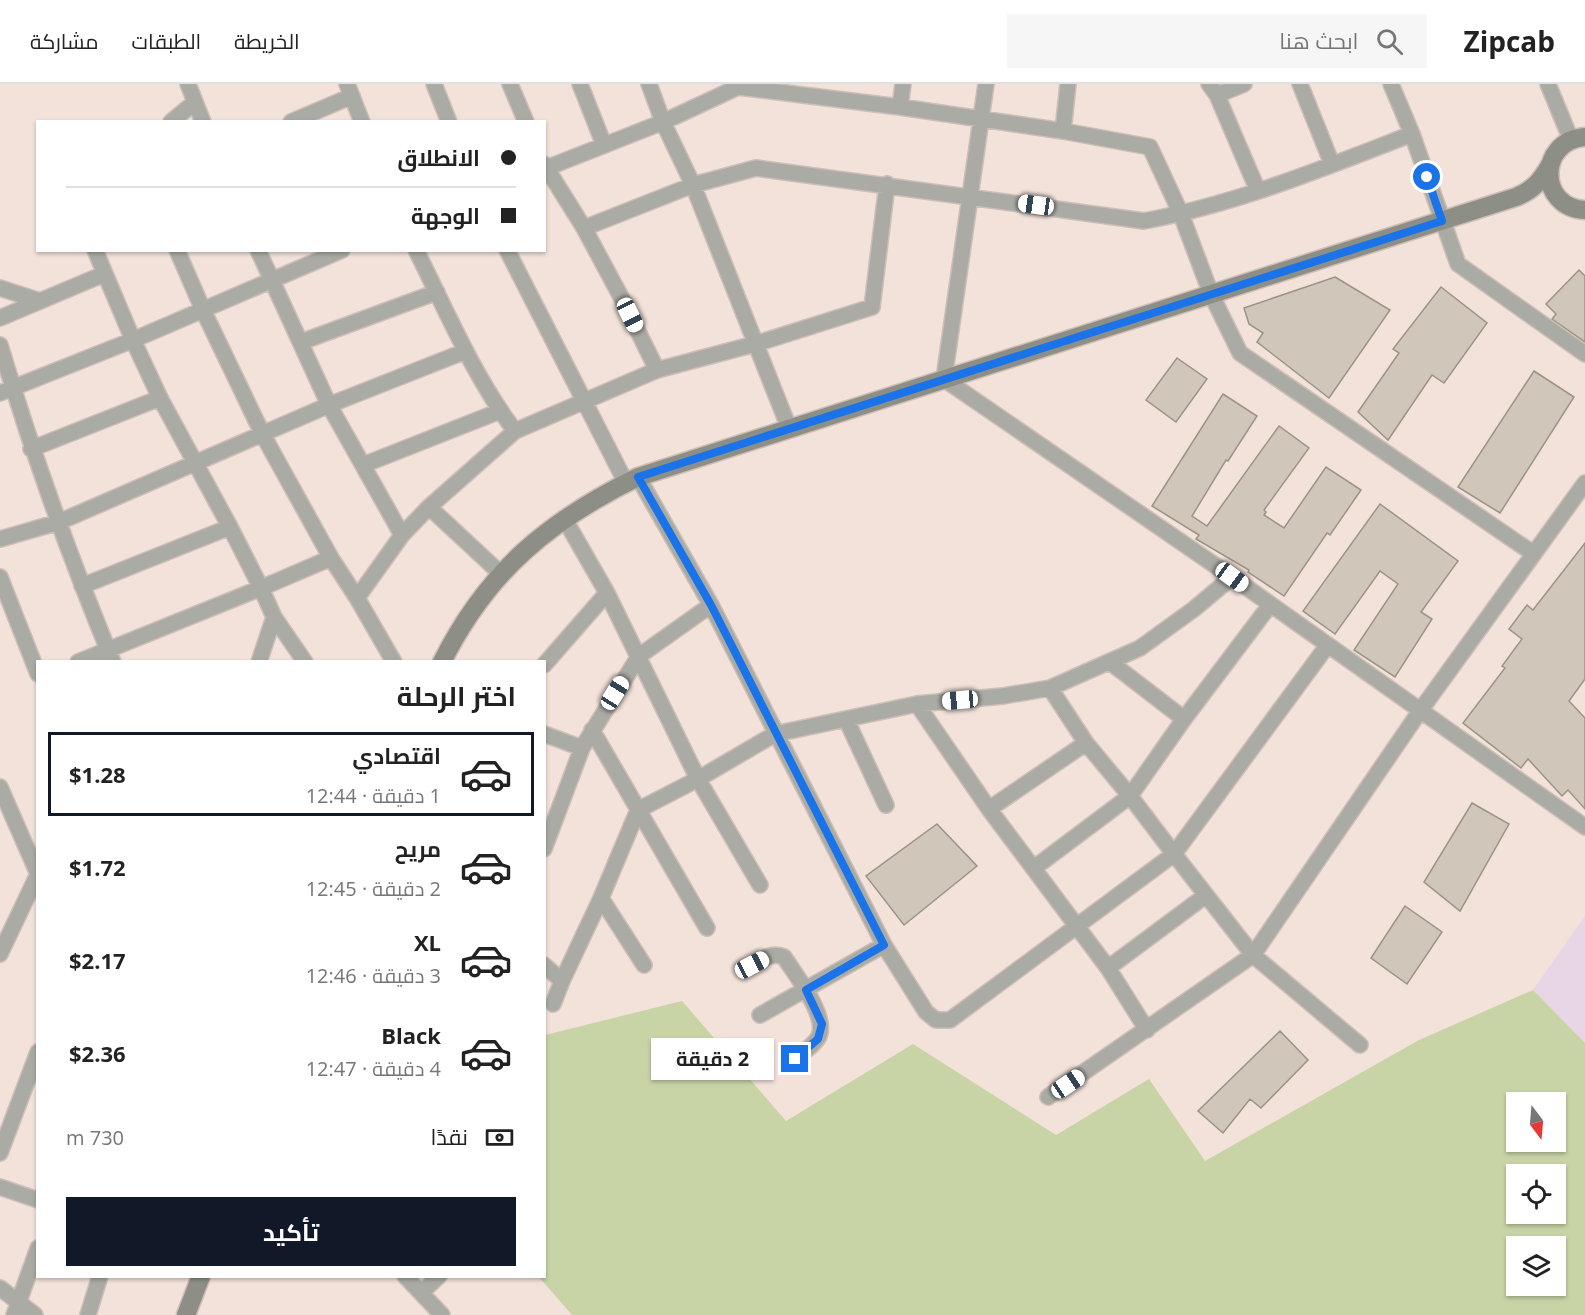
<!DOCTYPE html>
<html lang="ar">
<head>
<meta charset="utf-8">
<style>
	:root { --surface:#fff; --page:#f6f6f6; --text:#222; --muted:#767676; --line:#e0e0e0; --accent:#111827 }
	body { margin:0; font-family:"Open Sans",Cairo,sans-serif; background:var(--page); color:var(--text); direction:rtl; height:100vh; display:flex; flex-direction:column; font-size:22px; white-space:nowrap }
	* { box-sizing:border-box; margin:0 }
	p { font-size:20px; color:var(--muted) }
	.icon { flex:none; width:33px; height:33px; fill:none; stroke:currentColor; stroke-width:2; stroke-linecap:round; stroke-linejoin:round }
	.map { position:relative; flex:1; overflow:hidden; direction:ltr }
	.sheet { position:absolute; left:36px; top:576px; width:510px; height:618px; display:flex; flex-direction:column; background:var(--surface); border-radius:0px; box-shadow:0 2px 4px #0004; direction:rtl }
	.sheet>* { flex:none }
	.banner { position:absolute; left:36px; top:36px; width:510px; height:132px; border-radius:0px; box-shadow:0 2px 4px #0004; direction:rtl; display:grid; align-content:center; height:132px; padding:0 30px; background:var(--surface) }
	.needle { width:39px; rotate:164deg }
	.fabs { position:absolute; left:1506px; top:1008px; display:grid; gap:12px }
	.fabs a { display:grid; place-items:center; width:60px; height:60px; border-radius:0px; background:var(--surface); box-shadow:0 2px 4px #0004; font-size:30px }
	.end { position:absolute; width:27px; height:27px; margin:-14px; border:8px solid #1a73e8; background:#fff; box-shadow:0 0 0 3px #fff }
	.from { border-radius:50% }
	.bubble { position:absolute; height:42px; border-radius:0px; background:var(--surface); box-shadow:0 2px 4px #0004; font-size:20px; font-weight:700; line-height:42px; text-align:center; direction:rtl }
	.car { position:absolute; width:18px; height:36px; margin:-18px -9px; border-radius:8px; box-shadow:0 0 4px 2px #0007; background:linear-gradient(#fff 24%,#345 0 40%,#fff 0 76%,#345 0 86%,#fff 0) }
	.banner b { display:flex; align-items:center; gap:21px; height:57px; font-size:22px }
	.banner b+b { border-top:2px solid var(--line) }
	.banner i { width:15px; height:15px; background:var(--text) }
	ul { padding:0; list-style:none }
	li { display:flex; align-items:center; gap:18px; height:84px; margin:0 12px 9px; padding:0 18px; border:3px solid transparent; border-radius:0px }
	li div { flex:1 }
	li b { display:block; font-size:22px }
	li em { font-style:normal; font-weight:700 }
	li.on { border-color:var(--accent) }
	li>.icon { width:54px; height:54px; stroke-width:1.5 }
	h2 { padding:0 30px; font-size:27px; line-height:72px }
	.pay { display:flex; align-items:center; gap:15px; height:66px; padding:0 30px; font-size:22px }
	.pay p { margin-inline-start:auto }
	.action { display:flex; gap:12px; margin-top:auto; padding:12px 30px }
	.action a { flex:1; height:69px; border-radius:0px; background:var(--accent); color:#fff; font-size:24px; font-weight:700; line-height:69px; text-align:center }
	header { display:flex; align-items:center; gap:36px; box-sizing:border-box; height:84px; padding:0 30px; background:var(--surface); border-bottom:2px solid var(--line) }
	header strong { font-size:28px }
	nav { display:flex; gap:33px; margin-inline-start:auto; font-size:21px }
	.search { width:420px; height:54px; background:var(--page); display:flex; align-items:center; gap:15px; box-sizing:border-box; padding:0 21px; border-radius:0px; color:var(--muted); font-size:22px }
	.map>svg:first-child { display:block }
	.industrial { fill:#e8d5e6 }
	.green { fill:#c8d3a6; fill-rule:evenodd }
	.building { fill:#d0c7ba; stroke:#9b9386; stroke-width:1.5 }
	.lines { fill:none; stroke-linecap:round; stroke-linejoin:round }
	.street-casing { stroke:#cdbfb8; stroke-width:18 }
	.secondary-casing { stroke:#cdbfb8; stroke-width:21 }
	.street { stroke:#aaaba5; stroke-width:15 }
	.secondary { stroke:#8d8e85; stroke-width:18 }
	.route { stroke:#1a73e8; stroke-width:8 }
</style>
</head>
<body>
<header>
<strong>Zipcab</strong>
<div class="search"><svg class="icon" aria-label="search" viewBox="0 0 24 24"><circle cx="10" cy="10" r="6"/><path d="M15 15l6 6"/></svg>ابحث هنا</div>
<nav><a>الخريطة</a><a>الطبقات</a><a>مشاركة</a></nav>
</header>
<div class="map">
<svg width="1585" height="1231" viewBox="0 0 1585 1231">
	<rect width="100%" height="100%" fill="#f2e2da"/>
	<path class="industrial" d="M1585,832V959L1533,906Z"/>
	<path class="green" d="M1533,906L1585,959V1231H572L539,1193L544,1192L545,951L682,917L786,1037L913,960L1056,1051L1149,995L1205,1077L1419,956ZM1516,1018H1556V1058H1516ZM1516,1090H1556V1130H1516ZM1516,1162H1556V1202H1516Z"/>
	<path class="building" d="M1579,186L1585,192V258L1552,235L1556,230L1546,220Z
		M1335,193L1390,226L1329,314L1257,258L1263,249L1249,240L1244,224Z
		M1441,203L1487,239L1444,299L1432,291L1388,356L1358,328L1399,269L1393,265Z
		M1177,274L1207,295L1176,338L1146,316Z
		M1534,287L1574,313L1500,429L1458,403Z
		M1223,310L1257,332L1228,377L1226,376L1192,432L1207,442L1279,342L1309,364L1264,426L1266,428L1264,431L1284,444L1326,383L1361,406L1330,451L1327,449L1284,512L1248,488L1249,486L1196,455L1199,451L1152,422Z
		M1380,420L1458,477L1421,528L1432,535L1395,593L1354,566L1398,500L1380,487L1335,550L1303,527Z
		M1585,459V595L1569,617L1585,634V725L1568,706L1562,712L1528,675L1521,684L1463,639L1505,584L1502,582L1522,555L1509,545L1527,521L1533,526Z
		M1472,719L1509,740L1460,827L1424,798Z
		M937,740L977,782L904,841L866,792Z
		M1405,822L1442,848L1407,900L1371,874Z
		M1280,947L1308,976L1261,1024L1250,1015L1223,1049L1198,1027Z"/>
	<g class="lines">
		<defs>
			<path id="street" d="M188,0L203,38
				M347,0L362,38
				M434,0L449,38
				M510,0L526,38
				M580,0L604,61
				M649,0L663,38L693,101L789,344
				M986,0L944,295L1232,493L1585,743
				M1209,0L1217,11L1258,107
				M1300,0L1332,80
				M1391,0L1412,50L1458,180L1585,270
				M1548,0L1571,56
				M1217,11L1244,0
				M900,23L903,0
				M171,38L195,18
				M291,38L352,12
				M1063,47L1068,0
				M544,85L663,38L738,3L900,23L1063,47L1150,63L1181,130L1211,210L1240,269L1534,470
				M584,144L693,101L756,84L1144,137C1236,120 1324,84 1412,50
				M95,166L133,256L160,314L230,443L261,504L274,533L305,578
				M177,166L203,226L263,351L331,474L357,514L394,578
				M258,166L329,321L402,451
				M416,166C447,228 474,293 515,347
				M507,166L626,399
				M0,204L40,217
				M0,234L104,190
				M301,258L437,208
				M0,261C32,368 70,474 113,578
				M657,286L755,260L872,223L887,100
				M0,309L133,256L342,166
				M31,365L160,314
				M363,381L500,327
				M638,393L711,521L884,861L926,928L936,936H950L1174,770L1130,712L1086,659L1050,604
				M429,423L500,489
				M564,434L607,509L698,695L760,801
				M0,455L59,438L329,321L466,267
				M0,493L38,590
				M82,502L230,443
				M357,514L402,451L429,423L515,347L657,286L621,213L584,144L544,80
				M1327,562L1174,770L1253,871L1360,961
				M78,578L261,504L331,474
				M259,578L274,533
				M544,581L607,509
				M917,620L989,725L1108,884L1147,946
				M846,635L886,721
				M1184,635L1270,521
				M592,646L707,844
				M544,650L582,664
				M0,703L38,790L0,870
				M989,725L1086,659
				M544,765L582,664L639,572L711,521
				M1034,784L1130,712L1184,635L1110,578
				M601,814L644,881
				M544,881L562,897
				M752,881C763,875 772,868 784,873C795,890 828,932 819,952C815,961 802,969 795,975
				M1108,884L1205,812
				M553,920L562,897L601,814L638,726L698,695L775,650L917,620L1003,612L1050,604L1140,564L1194,525L1232,493
				M760,931L884,861
				M1048,1013L1253,871L1420,627L1585,399
				M0,1069L38,968
				M0,1103L38,1116
				M405,1192L442,1231
				M0,1204L35,1231
				M421,1209L439,1192
				M14,1231L38,1164
				M88,1231L100,1192"/>
			<path id="secondary" d="M1585,53C1537,57 1538,124 1585,126
				M442,578C487,488 548,437 638,393L1516,113C1533,106 1541,97 1550,81
				M186,1231L201,1192"/>
		</defs>
		<use href="#street" class="street-casing"/>
		<use href="#secondary" class="secondary-casing"/>
		<use href="#street" class="street"/>
		<use href="#secondary" class="secondary"/>
	</g>
	<g class="lines">
		<path class="route" d="M795,975L818,955L822,940L806,906L884,861L711,521L638,393L1442,137L1427,93"/>
	</g>
</svg>
<div class="fabs">
<a><svg class="needle" viewBox="-14 -14 28 28"><path d="M0-13l5 13h-10z" fill="#e53935"/><path d="M0 13l5-13h-10z" fill="#767676"/></svg></a>
<a><svg class="icon" aria-label="locate" viewBox="0 0 24 24"><circle cx="12" cy="12" r="6"/><path d="M12 2v4M12 18v4M2 12h4M18 12h4"/></svg></a>
<a><svg class="icon" aria-label="layers" viewBox="0 0 24 24"><path d="M12 4l9 5-9 5-9-5zM3 14l9 5 9-5"/></svg></a>
</div>
<i class="end from" style="left:1427px;top:93px"></i>
<i class="end" style="left:795px;top:975px"></i>
<div class="bubble" style="left:651px;top:954px;width:123px">2 دقيقة</div>
<i class="car" style="left:1036px;top:121px;rotate:278deg"></i>
<i class="car" style="left:630px;top:231px;rotate:154deg"></i>
<i class="car" style="left:1232px;top:493px;rotate:126deg"></i>
<i class="car" style="left:615px;top:609px;rotate:32deg"></i>
<i class="car" style="left:960px;top:616px;rotate:265deg"></i>
<i class="car" style="left:752px;top:881px;rotate:62deg"></i>
<i class="car" style="left:1068px;top:1000px;rotate:56deg"></i>
<div class="banner">
<b><i class="from"></i>الانطلاق</b>
<b><i></i>الوجهة</b>
</div>
<section class="sheet">
<h2>اختر الرحلة</h2>
<ul>
<li class="on"><svg class="icon" aria-label="car" viewBox="0 0 24 24"><path d="M5 17H2v-5l4-1 3-4h7l3 4 3 1v5h-3M9 17h6M6 11h13"/><circle cx="7" cy="17" r="2"/><circle cx="17" cy="17" r="2"/></svg><div><b>اقتصادي</b><p>1 دقيقة · 12:44</p></div><em>$1.28</em></li>
<li><svg class="icon" aria-label="car" viewBox="0 0 24 24"><path d="M5 17H2v-5l4-1 3-4h7l3 4 3 1v5h-3M9 17h6M6 11h13"/><circle cx="7" cy="17" r="2"/><circle cx="17" cy="17" r="2"/></svg><div><b>مريح</b><p>2 دقيقة · 12:45</p></div><em>$1.72</em></li>
<li><svg class="icon" aria-label="car" viewBox="0 0 24 24"><path d="M5 17H2v-5l4-1 3-4h7l3 4 3 1v5h-3M9 17h6M6 11h13"/><circle cx="7" cy="17" r="2"/><circle cx="17" cy="17" r="2"/></svg><div><b>XL</b><p>3 دقيقة · 12:46</p></div><em>$2.17</em></li>
<li><svg class="icon" aria-label="car" viewBox="0 0 24 24"><path d="M5 17H2v-5l4-1 3-4h7l3 4 3 1v5h-3M9 17h6M6 11h13"/><circle cx="7" cy="17" r="2"/><circle cx="17" cy="17" r="2"/></svg><div><b>Black</b><p>4 دقيقة · 12:47</p></div><em>$2.36</em></li>
</ul>
<div class="pay"><svg class="icon" aria-label="cash" viewBox="0 0 24 24"><path d="M3 7h18v10H3z"/><circle cx="12" cy="12" r="2"/></svg>نقدًا<p>730 m</p></div>
<div class="action"><a>تأكيد</a></div>
</section>
</div>
</body>
</html>
